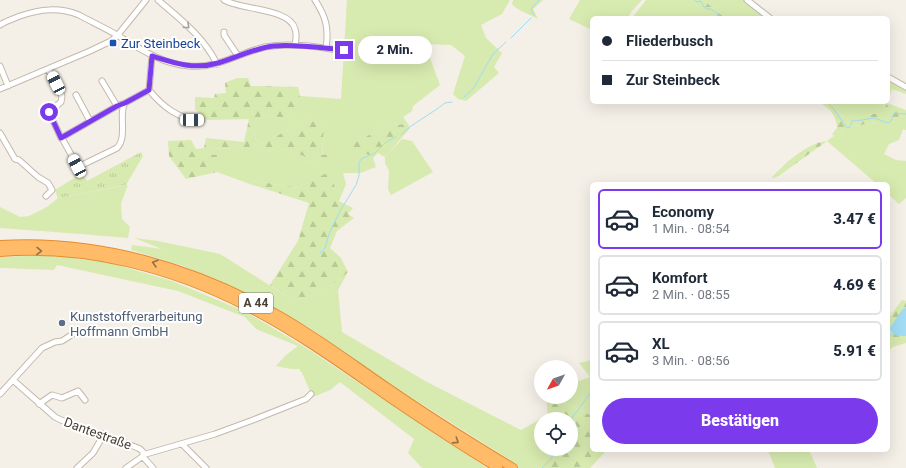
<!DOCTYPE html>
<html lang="de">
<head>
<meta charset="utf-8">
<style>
	:root { --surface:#fff; --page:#f2f2f3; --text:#1f2937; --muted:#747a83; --line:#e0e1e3; --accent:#7c3aed }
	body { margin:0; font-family:Roboto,sans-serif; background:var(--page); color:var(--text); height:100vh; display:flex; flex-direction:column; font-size:15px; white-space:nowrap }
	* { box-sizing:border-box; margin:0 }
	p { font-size:13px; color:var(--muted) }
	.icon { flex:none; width:22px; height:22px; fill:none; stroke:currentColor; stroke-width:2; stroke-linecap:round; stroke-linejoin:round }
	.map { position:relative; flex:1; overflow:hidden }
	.side { position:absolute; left:590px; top:182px; width:300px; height:270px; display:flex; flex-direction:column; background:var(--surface); border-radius:6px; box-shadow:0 4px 16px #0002 }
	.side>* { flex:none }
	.guide { position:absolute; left:590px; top:16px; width:300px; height:88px; border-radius:6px; box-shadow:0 4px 16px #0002; display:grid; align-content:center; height:88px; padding:0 12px; background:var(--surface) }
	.needle { width:26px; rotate:230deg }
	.tools { position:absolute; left:534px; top:360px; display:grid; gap:8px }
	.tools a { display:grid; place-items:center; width:44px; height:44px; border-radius:50%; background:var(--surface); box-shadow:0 4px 16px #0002; font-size:20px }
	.end { position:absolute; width:18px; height:18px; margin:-9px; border:5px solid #7c3aed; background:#fff; box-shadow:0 0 0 2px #fff }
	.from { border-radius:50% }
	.bubble { position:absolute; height:28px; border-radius:14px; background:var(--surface); box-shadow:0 4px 16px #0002; font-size:13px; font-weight:800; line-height:28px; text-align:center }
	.car { position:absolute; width:12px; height:24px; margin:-12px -6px; border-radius:5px; box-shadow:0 0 3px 1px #0007; background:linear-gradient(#fff 24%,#345 0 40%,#fff 0 76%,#345 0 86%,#fff 0) }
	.guide b { display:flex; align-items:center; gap:14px; height:38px; font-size:15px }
	.guide b+b { border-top:1px solid var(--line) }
	.guide i { width:10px; height:10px; background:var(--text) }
	ul { padding:7px 0 0; list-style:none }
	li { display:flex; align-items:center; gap:12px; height:60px; margin:0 8px 6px; padding:0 4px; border:2px solid var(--line); border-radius:6px }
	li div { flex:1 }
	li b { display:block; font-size:15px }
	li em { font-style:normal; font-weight:800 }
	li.current { border-color:var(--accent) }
	li>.icon { width:36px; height:36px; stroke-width:1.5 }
	.button { display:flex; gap:8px; margin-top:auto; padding:8px 12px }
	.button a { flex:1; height:46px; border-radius:24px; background:var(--accent); color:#fff; font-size:16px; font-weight:800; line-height:46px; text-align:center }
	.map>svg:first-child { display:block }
	.grass { fill:#d7eaaf }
	.forest { fill:url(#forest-firs) }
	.park { fill:url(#park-tufts) }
	.water { fill:#a1dcf4 }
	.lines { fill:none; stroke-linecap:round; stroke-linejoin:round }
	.stream { stroke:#a1dcf4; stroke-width:1 }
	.minor-casing { stroke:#c3b9ac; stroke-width:7 }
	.highway-casing { stroke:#e48d32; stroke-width:10 }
	.minor { stroke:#fff; stroke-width:5 }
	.highway { stroke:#ffbb68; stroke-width:8 }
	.oneway { stroke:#a49f9a }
	.oneway2 { stroke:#91714a }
	.route { stroke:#7c3aed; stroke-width:5 }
	.transit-dot { fill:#1a4fb4; stroke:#fff; stroke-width:1.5 }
	.service-dot { fill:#5c6f8a; stroke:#fff; stroke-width:1.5 }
	.labels { text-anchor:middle; stroke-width:4; stroke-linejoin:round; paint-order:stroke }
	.shield { fill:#fff; stroke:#7f7972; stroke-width:1 }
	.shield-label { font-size:12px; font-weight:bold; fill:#483f36 }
	.transit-label { font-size:13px; fill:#164399; stroke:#fff; text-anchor:start }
	.service-label { font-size:13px; fill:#4e5e75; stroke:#fff; text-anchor:start }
	.street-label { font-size:13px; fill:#483f36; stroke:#fff }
</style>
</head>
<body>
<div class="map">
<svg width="906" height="468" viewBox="0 0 906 468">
	<defs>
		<pattern id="forest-firs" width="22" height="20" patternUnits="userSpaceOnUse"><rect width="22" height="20" fill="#d7eaaf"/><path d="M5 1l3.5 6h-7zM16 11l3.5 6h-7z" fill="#baca97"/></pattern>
		<pattern id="park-tufts" width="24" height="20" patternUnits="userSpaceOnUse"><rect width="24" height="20" fill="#d7eaaf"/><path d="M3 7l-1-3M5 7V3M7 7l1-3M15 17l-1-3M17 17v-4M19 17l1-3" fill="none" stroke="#baca97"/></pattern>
	</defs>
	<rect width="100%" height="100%" fill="#f4efe7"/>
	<path class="grass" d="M347,0H510L502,14L481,25L486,38L502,53L494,67L499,73L466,101L458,99L453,94L465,56L451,45L425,44L440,85L413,106L412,111L403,117L408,124L388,125L358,141L347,145L374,151L378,153L373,158L376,167L360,173H343L346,184L339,201L304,183L299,188L255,181L250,184L217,172V155L206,154L204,148L238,149L258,145L267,152L278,147L304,156L306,162L322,159L324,128L310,119L261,144L257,141L254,133L260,115L281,118L299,112L300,96L341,99Z
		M513,0H543L533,9L538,19C531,15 516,10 512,4Z
		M580,0H642L631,12L628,18H592V30L569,19Z
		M646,0H694L702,18H632Z
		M703,0H745L768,18H725Z
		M888,79L906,88V94L892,89L888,100Z
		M830,102H887L884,112L850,119C841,118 836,109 830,102Z
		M901,116H906V130L903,129L899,140L889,144L884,154L896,160L906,161V198L899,204L888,194V184H877L827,141L846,127L861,125Z
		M402,139L412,141L433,172L391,195L388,189L389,171L385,163V157Z
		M128,185L121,203L122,219L130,227L128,238L81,234L0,228V207L20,217L29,216L47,207L58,198Z
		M134,238L158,241L220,254L293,300C316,297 330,287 348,272L338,290L342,332L427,382L521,430L548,415V419H541V449H553L540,468H509L513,462L371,372L310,328L251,296L183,266L131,250L132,245L162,249Z
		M48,255L111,263L172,281L246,312L308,349L487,468H422L408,453L414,439L340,382L330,390L306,400L310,391L302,373L299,369H291L276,366L285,356L298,346L256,329L245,317L178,291L57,265L54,270L3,268H0V257Z
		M592,360V416L552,397H571V384L590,377L579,363Z
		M768,450H809L817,468H775Z"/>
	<path class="forest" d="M694,0H703L725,18H702Z
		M237,78H248L251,86L298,87L300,96V112L281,118L260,115L262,128L254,134L257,141L261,144L310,119L324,128L322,155L332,154L337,157L335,161L322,159L306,162L304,156L278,147L267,152L258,145L238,149L204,148L206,154L217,155V172L186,179L169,156L168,141L191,140L196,149L204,148L206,138L244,142L249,119L207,120L195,109V97L214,98L215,94L226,93L225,83Z
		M819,102H830C836,109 840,118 850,119L883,112L887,103L906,110V116H901L861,125L846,127L834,136L832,134L837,128C836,114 830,109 819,102Z
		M408,124L410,128L385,157L374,151L369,155L346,145L358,141L388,125Z
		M827,141L780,175L774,178L772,177C783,165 800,150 815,144C819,142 823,142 827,141Z
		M330,172L339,201L353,208L348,214L354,218L337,231L330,248L341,258L348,272C330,287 316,297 293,300L270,285L298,241L309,203L250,184L255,181L299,188L304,183Z
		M902,300L906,301V343L893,347L888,351V319Z
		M546,397H552L592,416V450H607L590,468H540L553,449H571V419H548Z"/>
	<path class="park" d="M141,152L143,156L126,185L58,198L55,190L82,173L87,181Z"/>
	<path class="water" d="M906,307V336C898,336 894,336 889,329L902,310Z"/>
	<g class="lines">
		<path class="stream" d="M694,0L697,2L701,1L704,7L707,9C714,8 717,14 722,18
			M534,15L531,9L539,0
			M511,38L531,18
			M464,97L473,89L493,54L506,42
			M827,102L834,109L847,128L850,127L852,121L854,120L856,121L874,118L888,123L891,121L894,113L906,114
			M401,135L411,126L437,109L445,103L452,102
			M320,253L325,248L329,234L340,211L356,185L359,176V163L361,159L375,153L386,142L396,137
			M888,336L893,334
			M572,423V418L592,391
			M542,468L550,460L557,449"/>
		<defs>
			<path id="minor" d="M158,0C180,19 204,37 217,64
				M224,0C240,10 290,8 295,29C297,34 296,40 295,45
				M315,0C326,17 329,28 326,48
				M747,0L770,18
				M0,25C6,21 13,19 20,16C41,9 59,7 79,15C92,22 105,28 117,35C140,49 162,64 189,66C217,69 239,53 265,47C291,42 318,47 344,51
				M224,32V35L238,56
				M152,56L149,90C163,107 179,120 202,120
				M0,66L8,86
				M48,69L62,96L61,102L49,112L61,138L117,106L125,103L149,90
				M888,77L906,87
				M102,81L117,106
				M0,89L90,51L111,41L117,36L146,0
				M76,95L90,121
				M0,133L15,159L19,160L38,177L48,183L52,190L46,196
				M63,140L78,167L117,148C128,137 118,113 125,103
				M13,380L55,417C81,431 113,436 140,449L143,452V457L153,468
				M0,394L42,348L55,342L62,341L76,332
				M39,404L52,395L62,398L78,391L85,400
				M182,444L206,468
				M77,468L93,453L104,434
				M126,468L146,454L215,434L253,420L306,399L311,394"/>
			<path id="highway" d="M0,245C98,239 193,267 278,315C321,339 360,370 401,397C438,422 475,445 513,468
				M0,252C85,245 173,268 248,307C301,334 348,369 396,402C430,425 463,447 498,468"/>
		</defs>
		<use href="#minor" class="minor-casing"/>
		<use href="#highway" class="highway-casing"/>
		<use href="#minor" class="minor"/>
		<use href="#highway" class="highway"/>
	</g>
	<defs><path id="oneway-chevron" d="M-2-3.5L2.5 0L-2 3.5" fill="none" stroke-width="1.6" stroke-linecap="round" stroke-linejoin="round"/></defs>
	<use class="oneway" href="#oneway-chevron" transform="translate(187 26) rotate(43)"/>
	<g class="oneway2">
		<use href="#oneway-chevron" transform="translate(39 251) rotate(1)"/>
		<use href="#oneway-chevron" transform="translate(155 263) rotate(-164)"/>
		<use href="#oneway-chevron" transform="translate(456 441) rotate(33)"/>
	</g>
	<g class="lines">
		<path class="route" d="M49,112L61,138L117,106L125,103L149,90L152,56C174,63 194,70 218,63C236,58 254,48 274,46C297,44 321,48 344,50"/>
	</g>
	<rect class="transit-dot" x="109" y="39" width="8" height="8" rx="2"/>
	<circle class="service-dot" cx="62" cy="323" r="4"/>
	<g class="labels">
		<rect class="shield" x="239" y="293" width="34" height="20" rx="3"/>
		<g class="shield-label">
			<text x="256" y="307">A 44</text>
		</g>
		<g class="transit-label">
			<text x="121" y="48">Zur Steinbeck</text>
		</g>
		<g class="service-label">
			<text x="70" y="321">Kunststoffverarbeitung<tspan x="70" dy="15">Hoffmann GmbH</tspan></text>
		</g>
		<g class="street-label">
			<text transform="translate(98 433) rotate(20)" y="5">Dantestraße</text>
		</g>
	</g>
</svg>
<div class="tools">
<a><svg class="needle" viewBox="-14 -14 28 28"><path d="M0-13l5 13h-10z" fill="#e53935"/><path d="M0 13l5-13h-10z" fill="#747a83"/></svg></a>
<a><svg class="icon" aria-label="locate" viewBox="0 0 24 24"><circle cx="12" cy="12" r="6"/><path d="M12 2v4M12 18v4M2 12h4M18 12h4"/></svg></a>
</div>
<i class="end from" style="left:49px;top:112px"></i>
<i class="end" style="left:344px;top:50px"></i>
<div class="bubble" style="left:358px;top:36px;width:74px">2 Min.</div>
<i class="car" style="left:56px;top:83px;rotate:333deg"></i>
<i class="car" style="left:192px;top:120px;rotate:90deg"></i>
<i class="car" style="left:77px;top:166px;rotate:332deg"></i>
<div class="guide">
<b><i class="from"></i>Fliederbusch</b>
<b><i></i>Zur Steinbeck</b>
</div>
<section class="side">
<ul>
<li class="current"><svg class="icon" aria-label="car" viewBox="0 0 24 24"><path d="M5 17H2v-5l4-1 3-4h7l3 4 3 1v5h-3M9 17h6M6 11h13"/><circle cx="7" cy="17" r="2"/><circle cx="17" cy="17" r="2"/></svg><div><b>Economy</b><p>1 Min. · 08:54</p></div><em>3.47 €</em></li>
<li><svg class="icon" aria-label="car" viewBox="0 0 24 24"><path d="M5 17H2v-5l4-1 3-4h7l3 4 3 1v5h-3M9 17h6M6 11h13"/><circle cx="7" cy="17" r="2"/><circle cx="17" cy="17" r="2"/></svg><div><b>Komfort</b><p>2 Min. · 08:55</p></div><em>4.69 €</em></li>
<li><svg class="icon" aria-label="car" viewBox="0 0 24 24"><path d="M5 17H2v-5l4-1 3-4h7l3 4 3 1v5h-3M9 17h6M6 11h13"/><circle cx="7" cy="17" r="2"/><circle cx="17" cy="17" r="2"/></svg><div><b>XL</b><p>3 Min. · 08:56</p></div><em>5.91 €</em></li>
</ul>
<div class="button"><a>Bestätigen</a></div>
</section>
</div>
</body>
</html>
